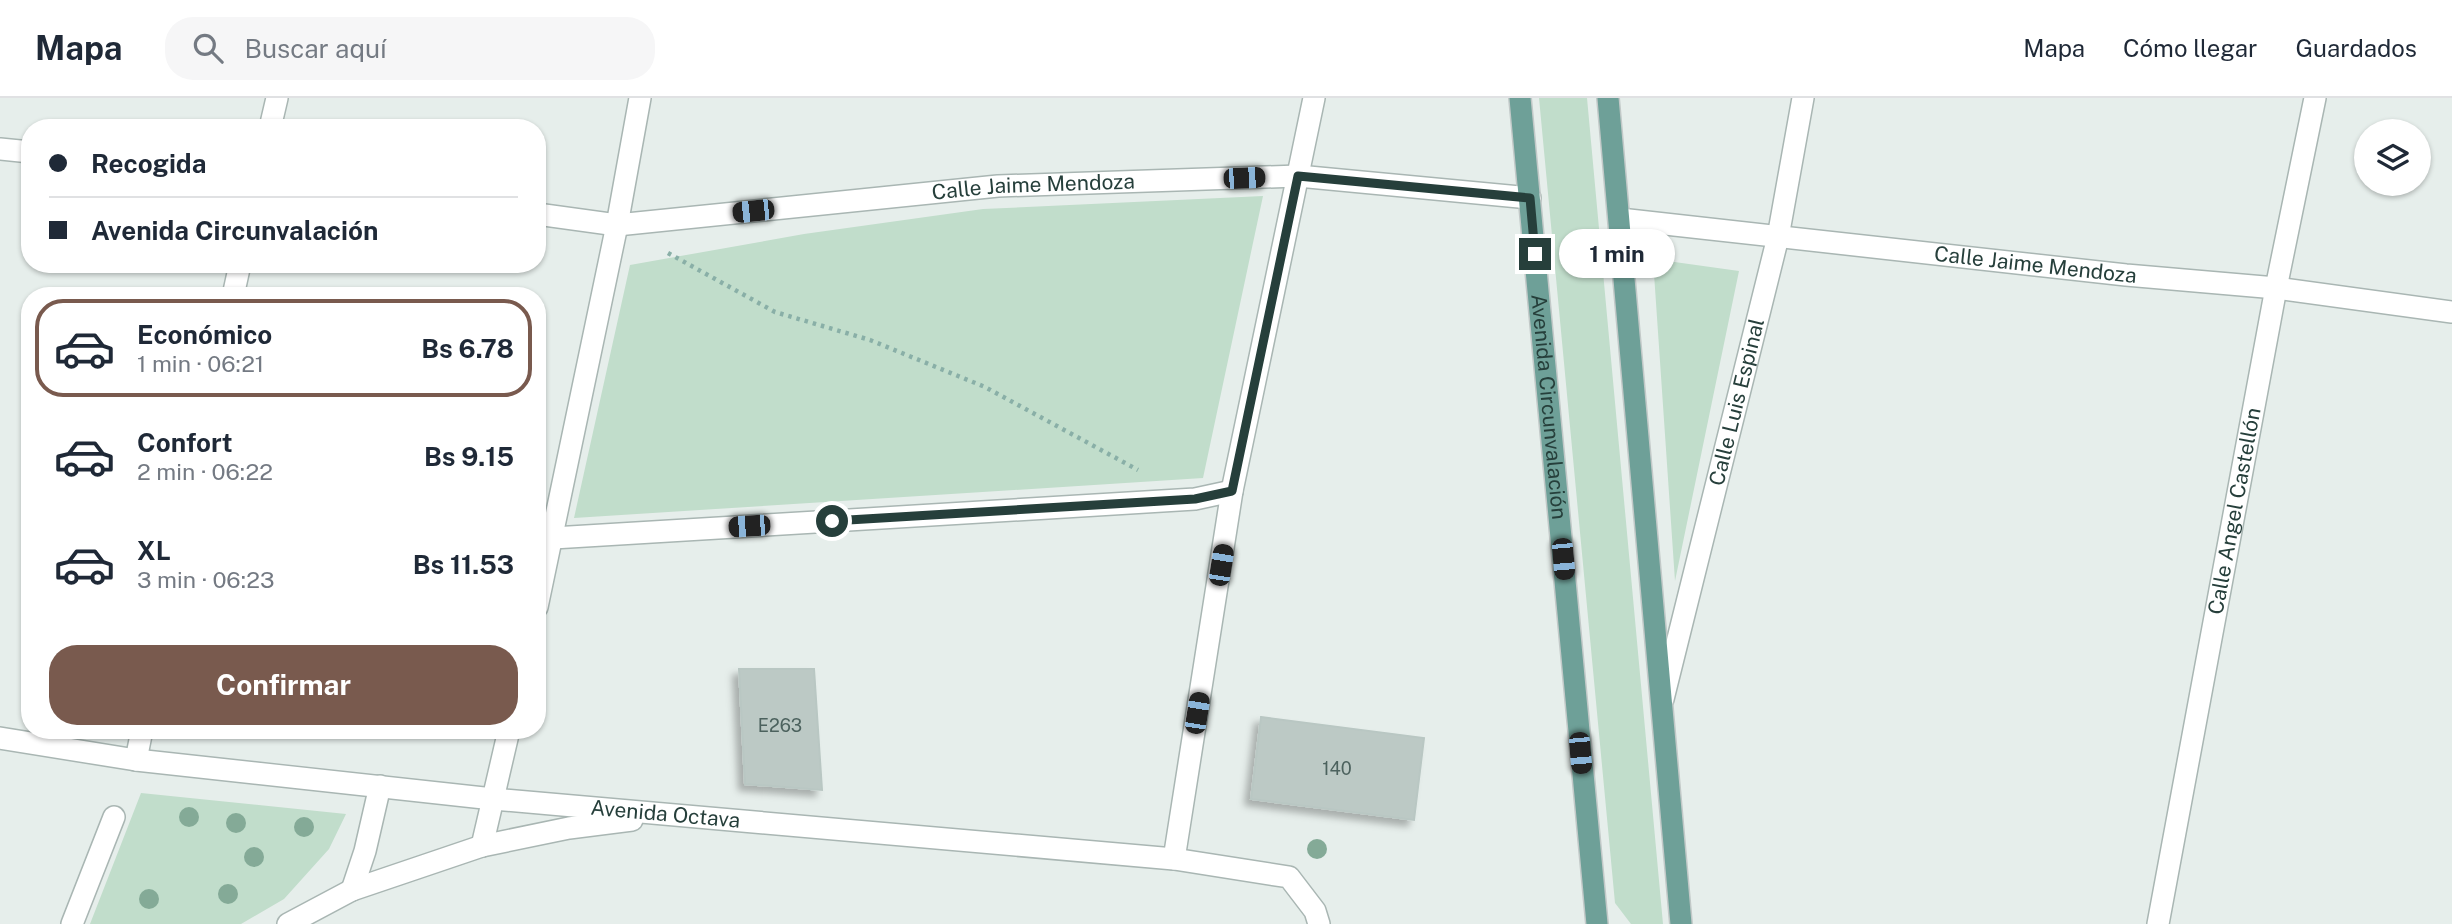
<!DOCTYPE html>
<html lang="es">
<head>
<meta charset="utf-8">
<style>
	:root { --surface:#fff; --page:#f6f6f7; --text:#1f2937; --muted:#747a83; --line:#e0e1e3; --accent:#795a4e }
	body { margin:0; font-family:"Public Sans",sans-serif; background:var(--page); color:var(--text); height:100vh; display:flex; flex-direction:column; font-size:26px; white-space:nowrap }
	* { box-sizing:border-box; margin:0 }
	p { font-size:23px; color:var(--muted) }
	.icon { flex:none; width:38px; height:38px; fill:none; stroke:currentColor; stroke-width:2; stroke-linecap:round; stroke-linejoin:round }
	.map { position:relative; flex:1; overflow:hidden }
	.panel { position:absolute; left:21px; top:189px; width:525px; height:452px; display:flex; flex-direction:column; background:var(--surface); border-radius:28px; box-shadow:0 2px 5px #0004 }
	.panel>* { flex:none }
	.top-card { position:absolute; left:21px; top:21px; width:525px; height:154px; border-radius:28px; box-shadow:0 2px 5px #0004; display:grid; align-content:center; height:154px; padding:0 28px; background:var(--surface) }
	.fabs { position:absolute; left:2354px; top:21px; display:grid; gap:14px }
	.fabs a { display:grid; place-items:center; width:77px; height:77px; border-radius:50%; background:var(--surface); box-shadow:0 2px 5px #0004; font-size:35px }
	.end { position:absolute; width:32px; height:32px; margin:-16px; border:9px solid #263f3b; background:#fff; box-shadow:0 0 0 4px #fff }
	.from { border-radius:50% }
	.bubble { position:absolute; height:49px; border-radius:24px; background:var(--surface); box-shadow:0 2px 5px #0004; font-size:23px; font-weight:700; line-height:49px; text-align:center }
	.car { position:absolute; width:21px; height:42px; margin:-21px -10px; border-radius:9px; box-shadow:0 0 5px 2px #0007; background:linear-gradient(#222 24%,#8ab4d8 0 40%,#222 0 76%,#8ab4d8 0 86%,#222 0) }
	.top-card b { display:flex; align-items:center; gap:24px; height:66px; font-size:26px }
	.top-card b+b { border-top:2px solid var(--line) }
	.top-card i { width:18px; height:18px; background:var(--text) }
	ul { padding:12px 0 0; list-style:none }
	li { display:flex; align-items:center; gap:21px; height:98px; margin:0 14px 10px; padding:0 14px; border:4px solid transparent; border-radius:28px }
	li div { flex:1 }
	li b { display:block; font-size:26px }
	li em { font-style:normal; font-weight:700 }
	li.active { border-color:var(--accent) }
	li>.icon { width:63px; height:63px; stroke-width:1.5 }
	.action { display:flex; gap:14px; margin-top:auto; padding:14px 28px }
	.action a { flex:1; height:80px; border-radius:28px; background:var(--accent); color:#fff; font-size:28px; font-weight:700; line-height:80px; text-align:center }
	header { display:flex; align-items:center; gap:42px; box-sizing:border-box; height:98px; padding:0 35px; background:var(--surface); border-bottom:2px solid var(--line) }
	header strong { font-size:33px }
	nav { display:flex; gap:38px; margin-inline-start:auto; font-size:24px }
	.search { width:490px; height:63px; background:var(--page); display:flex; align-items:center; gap:18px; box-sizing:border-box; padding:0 24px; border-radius:28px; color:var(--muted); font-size:26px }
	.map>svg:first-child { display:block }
	.green { fill:#c1ddcb }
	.building { fill:#bcc9c5; stroke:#b9c7c3; stroke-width:2; filter:url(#shadow) }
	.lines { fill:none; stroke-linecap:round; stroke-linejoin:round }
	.minor-casing { stroke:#a9b6b3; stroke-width:24 }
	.major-casing { stroke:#c2c9c8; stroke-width:24 }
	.path { stroke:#89afa7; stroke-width:4.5; stroke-dasharray:3.5 5; stroke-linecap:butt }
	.minor { stroke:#fff; stroke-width:21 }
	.major { stroke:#6ea098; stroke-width:21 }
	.tree { fill:#84aa97 }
	.route { stroke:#263f3b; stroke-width:9 }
	.labels { text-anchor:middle; stroke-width:5; stroke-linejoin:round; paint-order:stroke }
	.number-label { font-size:18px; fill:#4c625e }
	.street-label { font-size:21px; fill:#263f3b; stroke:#f7faf9 }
</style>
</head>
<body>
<header>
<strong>Mapa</strong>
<div class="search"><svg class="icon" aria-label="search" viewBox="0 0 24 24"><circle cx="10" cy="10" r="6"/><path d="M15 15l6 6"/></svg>Buscar aquí</div>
<nav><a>Mapa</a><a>Cómo llegar</a><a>Guardados</a></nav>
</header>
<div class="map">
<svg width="2452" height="826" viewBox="0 0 2452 826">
	<defs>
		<filter id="shadow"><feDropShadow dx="-6" dy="6" stdDeviation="3.5" flood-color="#0004"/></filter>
	</defs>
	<rect width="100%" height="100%" fill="#e6eeeb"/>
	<path class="green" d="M1539,0H1587L1663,826H1631L1615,805Z
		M1263,98L1203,380L574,420L630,167L804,136L983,111Z
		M1653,161L1739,173L1675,483Z
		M141,695L346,716L329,751L284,801L241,826H90Z"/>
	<path class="building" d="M739,571H814L822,692L745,686Z
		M1261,619L1424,640L1414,722L1251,701Z"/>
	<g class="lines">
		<defs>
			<g id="minor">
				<path d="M270,30L277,0"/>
				<path d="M0,51L30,54"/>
				<path id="s1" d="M537,116L617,127L998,88L1298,78L1530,100"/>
				<path id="s2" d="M1620,121L2126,177L2276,190L2452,214"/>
				<path d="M233,198L240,166"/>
				<path d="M553,440L1195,401L1232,393"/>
				<path d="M537,509L617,127L640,0"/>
				<path id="s3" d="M1663,601L1778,139L1803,0"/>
				<path id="s4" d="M0,640L136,662L493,701L1174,761L1289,779L1315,813L1319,826"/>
				<path d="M136,662L142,632"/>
				<path d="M482,748L509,632"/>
				<path d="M1174,761L1232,393L1314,0"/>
				<path d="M352,792L365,753L380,688"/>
				<path d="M72,826L114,719"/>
				<path d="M288,826L352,792L482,748L569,730L632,722"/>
				<path id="s5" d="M2158,826L2276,190L2315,0"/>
			</g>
			<g id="major">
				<path id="s6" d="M1520,0L1597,826"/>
				<path d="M1608,0L1681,826"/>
			</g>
		</defs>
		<use href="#minor" class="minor-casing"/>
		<use href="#major" class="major-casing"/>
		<path class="path" d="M668,155L775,214L870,242L985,289L1138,372"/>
		<use href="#minor" class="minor"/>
		<use href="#major" class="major"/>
	</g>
	<g class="tree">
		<circle cx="189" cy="719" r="10"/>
		<circle cx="236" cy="725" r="10"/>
		<circle cx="304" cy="729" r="10"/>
		<circle cx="1317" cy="751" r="10"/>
		<circle cx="254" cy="759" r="10"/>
		<circle cx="228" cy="796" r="10"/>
		<circle cx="149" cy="801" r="10"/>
	</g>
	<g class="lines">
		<path class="route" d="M832,423L1195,401L1232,393L1298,78L1530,100L1535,156"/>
	</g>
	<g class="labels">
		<g class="number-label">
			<text x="780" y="634">E263</text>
			<text x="1337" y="677">140</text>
		</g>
		<g class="street-label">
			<text dy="7" stroke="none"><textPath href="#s1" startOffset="499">Calle Jaime Mendoza</textPath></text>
			<text dy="7" stroke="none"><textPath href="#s2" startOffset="418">Calle Jaime Mendoza</textPath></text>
			<text dy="7" stroke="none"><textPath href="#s3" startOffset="306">Calle Luis Espinal</textPath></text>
			<text dy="7" stroke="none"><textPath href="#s6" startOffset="310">Avenida Circunvalación</textPath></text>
			<text dy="7" stroke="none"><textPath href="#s5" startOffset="420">Calle Angel Castellón</textPath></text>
			<text dy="7" stroke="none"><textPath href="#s4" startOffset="670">Avenida Octava</textPath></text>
		</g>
	</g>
</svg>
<div class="fabs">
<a><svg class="icon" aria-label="layers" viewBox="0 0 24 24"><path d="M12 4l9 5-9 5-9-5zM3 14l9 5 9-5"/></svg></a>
</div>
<i class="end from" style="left:832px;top:423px"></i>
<i class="end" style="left:1535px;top:156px"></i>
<div class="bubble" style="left:1559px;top:131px;width:116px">1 min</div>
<i class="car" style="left:1244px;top:80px;rotate:88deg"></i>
<i class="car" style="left:753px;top:113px;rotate:264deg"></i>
<i class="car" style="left:749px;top:428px;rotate:266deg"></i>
<i class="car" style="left:1563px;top:461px;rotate:175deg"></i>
<i class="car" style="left:1221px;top:467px;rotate:9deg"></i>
<i class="car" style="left:1197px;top:615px;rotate:9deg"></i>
<i class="car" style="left:1580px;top:655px;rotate:175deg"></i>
<div class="top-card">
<b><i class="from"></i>Recogida</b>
<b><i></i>Avenida Circunvalación</b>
</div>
<section class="panel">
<ul>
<li class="active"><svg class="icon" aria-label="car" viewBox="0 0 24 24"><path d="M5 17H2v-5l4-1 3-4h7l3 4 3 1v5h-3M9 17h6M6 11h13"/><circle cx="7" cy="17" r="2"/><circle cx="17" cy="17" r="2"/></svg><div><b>Económico</b><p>1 min · 06:21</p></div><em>Bs 6.78</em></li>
<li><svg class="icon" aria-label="car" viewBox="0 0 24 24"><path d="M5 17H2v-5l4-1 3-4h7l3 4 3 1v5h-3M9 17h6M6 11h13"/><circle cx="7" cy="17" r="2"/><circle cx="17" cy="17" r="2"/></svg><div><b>Confort</b><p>2 min · 06:22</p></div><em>Bs 9.15</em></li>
<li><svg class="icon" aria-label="car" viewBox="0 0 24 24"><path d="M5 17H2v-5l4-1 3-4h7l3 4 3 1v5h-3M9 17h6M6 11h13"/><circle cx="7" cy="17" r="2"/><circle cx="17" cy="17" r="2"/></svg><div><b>XL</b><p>3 min · 06:23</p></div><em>Bs 11.53</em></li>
</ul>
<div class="action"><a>Confirmar</a></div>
</section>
</div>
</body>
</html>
